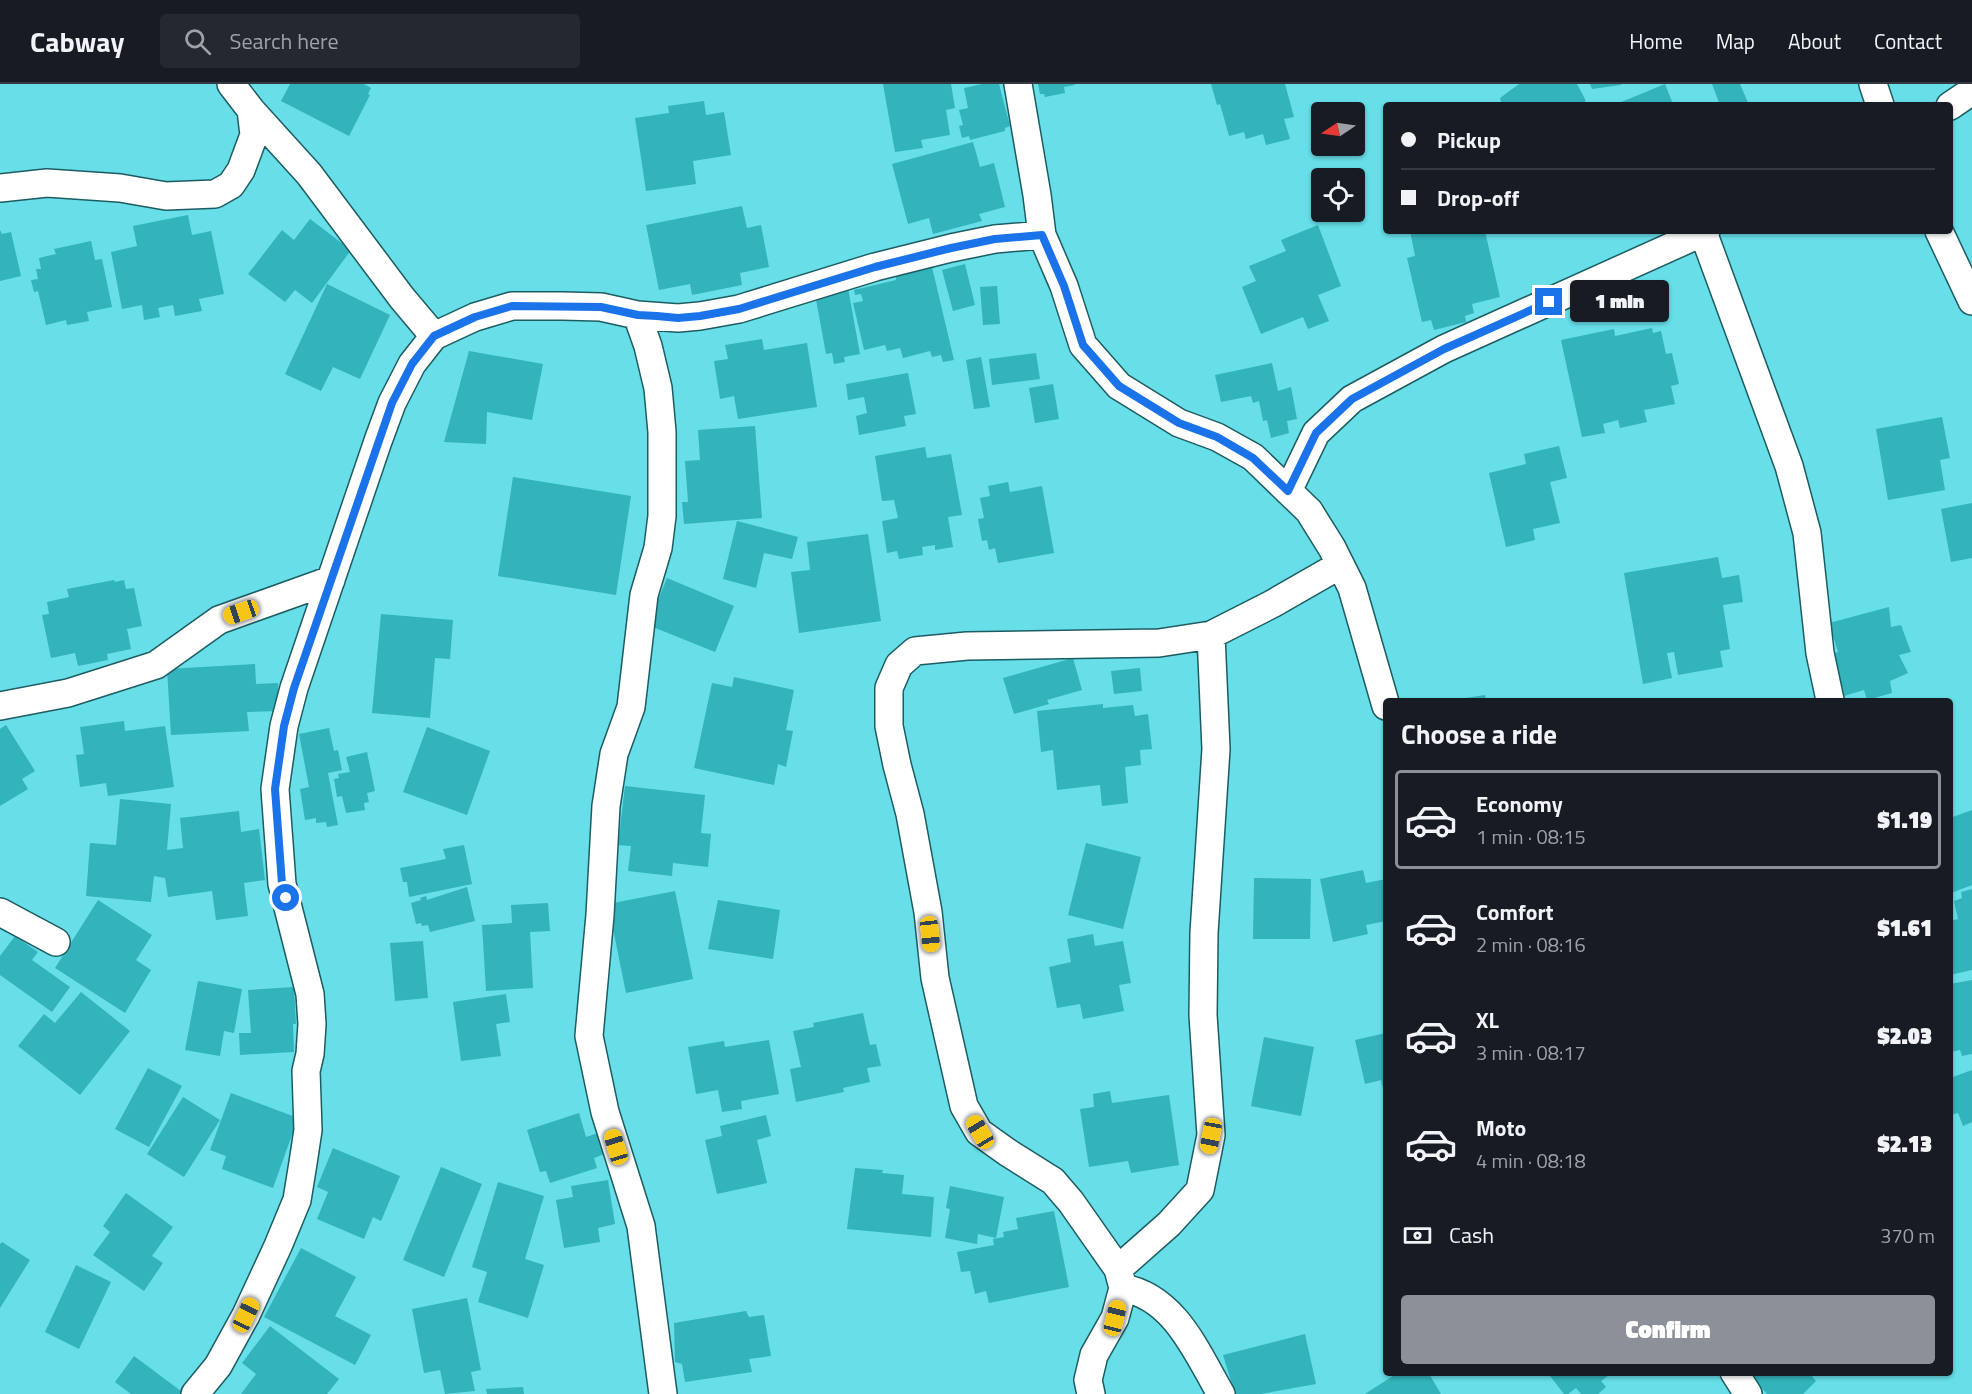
<!DOCTYPE html>
<html lang="en">
<head>
<meta charset="utf-8">
<style>
	:root { --surface:#171b24; --page:#242831; --text:#f1f3f6; --muted:#9ea1a6; --line:#363941; --accent:#8c9099 }
	body { margin:0; font-family:"Titillium Web",sans-serif; background:var(--page); color:var(--text); height:100vh; display:flex; flex-direction:column; font-size:22px; white-space:nowrap }
	* { box-sizing:border-box; margin:0 }
	p { font-size:20px; color:var(--muted) }
	.icon { flex:none; width:33px; height:33px; fill:none; stroke:currentColor; stroke-width:2; stroke-linecap:round; stroke-linejoin:round }
	.map { position:relative; flex:1; overflow:hidden }
	.side { position:absolute; left:1383px; top:614px; width:570px; height:678px; display:flex; flex-direction:column; background:var(--surface); border-radius:6px; box-shadow:0 2px 4px #0004 }
	.side>* { flex:none }
	.banner { position:absolute; left:1383px; top:18px; width:570px; height:132px; border-radius:6px; box-shadow:0 2px 4px #0004; display:grid; align-content:center; height:132px; padding:0 18px; background:var(--surface) }
	.needle { width:39px; rotate:257deg }
	.buttons { position:absolute; left:1311px; top:18px; display:grid; gap:12px }
	.buttons a { display:grid; place-items:center; width:54px; height:54px; border-radius:6px; background:var(--surface); box-shadow:0 2px 4px #0004; font-size:30px }
	.end { position:absolute; width:27px; height:27px; margin:-14px; border:8px solid #1a73e8; background:#fff; box-shadow:0 0 0 3px #fff }
	.from { border-radius:50% }
	.bubble { position:absolute; height:42px; border-radius:6px; background:var(--surface); box-shadow:0 2px 4px #0004; font-size:20px; font-weight:800; line-height:42px; text-align:center }
	.car { position:absolute; width:18px; height:36px; margin:-18px -9px; border-radius:8px; box-shadow:0 0 4px 2px #0007; background:linear-gradient(#f5c518 24%,#345 0 40%,#f5c518 0 76%,#345 0 86%,#f5c518 0) }
	.banner b { display:flex; align-items:center; gap:21px; height:57px; font-size:22px }
	.banner b+b { border-top:2px solid var(--line) }
	.banner i { width:15px; height:15px; background:var(--text) }
	ul { padding:0; list-style:none }
	li { display:flex; align-items:center; gap:18px; height:99px; margin:0 12px 9px; padding:0 6px; border:3px solid transparent; border-radius:6px }
	li div { flex:1 }
	li b { display:block; font-size:22px }
	li em { font-style:normal; font-weight:800 }
	li.selected { border-color:var(--accent) }
	li>.icon { width:54px; height:54px; stroke-width:1.5 }
	h2 { padding:0 18px; font-size:27px; line-height:72px }
	.pay { display:flex; align-items:center; gap:15px; height:66px; padding:0 18px; font-size:22px }
	.pay p { margin-inline-start:auto }
	.primary-button { display:flex; gap:12px; margin-top:auto; padding:12px 18px }
	.primary-button a { flex:1; height:69px; border-radius:6px; background:var(--accent); color:#fff; font-size:24px; font-weight:800; line-height:69px; text-align:center }
	header { display:flex; align-items:center; gap:36px; box-sizing:border-box; height:84px; padding:0 30px; background:var(--surface); border-bottom:2px solid var(--line) }
	header strong { font-size:28px }
	nav { display:flex; gap:33px; margin-inline-start:auto; font-size:21px }
	.search { width:420px; height:54px; background:var(--page); display:flex; align-items:center; gap:15px; box-sizing:border-box; padding:0 21px; border-radius:6px; color:var(--muted); font-size:22px }
	.map>svg:first-child { display:block }
	.building { fill:#33b3bc }
	.lines { fill:none; stroke-linecap:round; stroke-linejoin:round }
	.minor-casing { stroke:#1c5d62; stroke-width:30 }
	.minor { stroke:#fff; stroke-width:27 }
	.route { stroke:#1a73e8; stroke-width:8 }
</style>
</head>
<body>
<header>
<strong>Cabway</strong>
<div class="search"><svg class="icon" aria-label="search" viewBox="0 0 24 24"><circle cx="10" cy="10" r="6"/><path d="M15 15l6 6"/></svg>Search here</div>
<nav><a>Home</a><a>Map</a><a>About</a><a>Contact</a></nav>
</header>
<div class="map">
<svg width="1972" height="1310" viewBox="0 0 1972 1310">
	<rect width="100%" height="100%" fill="#67dee8"/>
	<path class="building" d="M290,0H364L371,4L368,10L370,11L349,52L281,17Z
		M883,0H951L955,24L946,26L950,51L921,56L923,64L895,68Z
		M982,0H999L1010,42L1005,44V47L970,56L969,52L962,54L959,42L963,41L959,26L968,24L964,4Z
		M1038,0H1075V1L1064,3L1065,9L1045,13L1044,10H1040Z
		M1211,0H1285L1294,33L1284,35L1290,55L1266,61L1263,50L1246,55L1244,48L1229,52L1220,20L1217,21Z
		M1519,0H1577L1586,17L1579,21H1561L1560,19L1558,21H1502L1500,14Z
		M1590,0H1621V1L1592,5Z
		M1665,0L1673,20L1614,21Z
		M1712,0H1740L1749,21H1720Z
		M704,17L706,31L724,28L731,71L693,77L696,100L646,107L635,34L669,29L668,22Z
		M973,58L980,83L994,79L1005,123L979,130L982,137L933,150L929,134L908,140L892,80Z
		M742,122L747,144L761,141L769,183L740,189L742,201L692,211L690,200L659,206L646,141Z
		M188,131L192,151L211,147L224,210L199,215L202,227L175,232L173,221L158,224L160,233L144,236L142,221L122,225L111,168L137,162L133,142Z
		M310,135L351,166L312,219L295,206L285,218L248,190L282,146L294,156Z
		M1318,141L1341,202L1318,211L1329,237L1308,245L1303,233L1261,250L1242,203L1256,197L1249,182L1286,167L1281,156Z
		M0,146L2,150L11,148L21,192L0,197Z
		M1410,147H1485L1500,213L1472,220L1474,229L1465,232L1466,238L1434,246L1431,236L1422,238L1407,174L1415,172Z
		M91,157L95,176L102,175L112,223L87,228L89,237L67,241L66,236L46,241L38,207L34,208L31,196L38,195L36,185H41L39,174L56,170L54,165Z
		M965,180L975,221L953,227L942,186Z
		M932,183L954,276L943,278L941,271L932,273L930,267L903,274L900,264L887,267L885,261L864,266L853,219L863,217L861,210L855,211L854,206L896,196V192Z
		M327,200L390,231L360,295L333,283L321,307L285,290Z
		M997,202L1000,240L983,241L980,203Z
		M848,204L860,270L844,273L845,278L834,280L832,269L826,270L815,210Z
		M1652,244L1653,249L1661,247L1666,270L1672,269L1679,300L1671,302L1675,320L1644,326L1647,338L1620,344L1618,336L1603,340L1605,349L1582,353L1561,256L1614,245L1615,252Z
		M762,255L764,266L807,259L817,323L738,335L734,312L720,315L714,277L728,275L725,261Z
		M469,267L543,280L532,336L487,328L486,360L444,358Z
		M1036,269L1040,295L992,301L989,275Z
		M981,273L990,323L974,325L966,276Z
		M1272,279L1278,307L1291,303L1297,335L1287,337L1289,349L1271,354L1267,336L1263,337L1259,317L1253,319L1251,312L1221,318L1215,291Z
		M908,289L916,330L904,332L906,342L859,351L856,332L867,329L864,313L848,316L846,300Z
		M1053,300L1059,335L1035,339L1029,304Z
		M1942,333L1950,374L1940,376L1945,406L1888,416L1876,345Z
		M755,342L762,434L684,440L682,418H688L685,377L700,376L698,346Z
		M1559,362L1567,394L1550,398L1560,439L1533,445L1535,456L1506,463L1489,389L1526,380L1524,370Z
		M925,363L927,374L951,370L962,431L948,433L953,463L935,466V461L922,463L923,471L899,475L897,467L887,469L882,437L898,434L894,416L882,417L875,372Z
		M513,393L631,412L616,511L498,492Z
		M1008,398L1010,408L1042,402L1054,469L998,479L995,464L989,466L987,456L982,457L978,435L984,434L980,414L990,412L988,402Z
		M1972,419V474L1951,478L1941,425Z
		M737,437L798,453L792,475L764,469L756,504L723,495Z
		M868,450L881,537L799,549L791,488L810,486L807,458Z
		M1718,473L1722,494L1739,491L1743,518L1723,521L1730,565L1720,567L1723,583L1678,591L1674,568L1667,569L1672,594L1643,600L1624,489Z
		M667,494L734,522L715,568L648,541Z
		M114,496L115,498L124,496L126,505L134,504L142,542L127,545L131,565L107,570L108,576L78,582L75,569L51,574L42,531L49,530L47,518L69,513L67,505Z
		M1889,523L1891,543L1901,541L1911,568L1899,571L1908,589L1890,597L1892,609L1867,616L1864,606L1844,612L1829,570L1838,568L1829,539Z
		M381,530L453,536L450,575L435,574L430,634L372,629Z
		M1073,574L1082,606L1047,616L1049,620L1014,630L1003,594Z
		M255,580L256,600L278,599L279,627L247,628L249,647L171,651L167,585Z
		M1140,584L1142,607L1114,610L1111,587Z
		M734,593L794,606L786,646L793,647L786,683L778,680L774,701L694,684L712,599L732,603Z
		M1485,611L1486,616H1459V615Z
		M1103,620V624L1133,621L1135,632L1148,630L1152,665L1140,666L1141,681L1125,683L1128,719L1102,722L1100,701L1057,706L1053,666L1041,668L1037,627Z
		M124,637L125,647L165,642L174,703L108,712L106,699L80,703L76,671L84,670L80,643Z
		M6,641L35,687L22,695L28,705L0,722V645Z
		M427,643L490,667L467,731L403,708Z
		M329,644L334,667L338,666L342,686L328,689L338,741L327,743L326,738L316,739V734L305,736L300,705L309,703L299,650Z
		M367,668L375,707L367,709L369,718L364,719L365,726L346,729L342,712L337,713L334,695L339,694L338,690L350,688L346,673Z
		M625,702L705,711L701,749L711,750L708,783L673,779L672,792L628,787L631,762L618,761Z
		M120,715L171,720L167,766L183,764L180,734L239,727L241,748L259,745L265,796L244,799L248,832L216,836L212,807L168,813L165,794L154,792L151,818L86,812L90,759L116,761Z
		M1972,726V801L1951,809L1950,734Z
		M1086,759L1141,773L1123,845L1068,831Z
		M464,761L472,800L409,813L407,798H403L400,784L446,775L443,765Z
		M1363,786L1366,799L1386,795V837L1366,841L1368,850L1333,858L1320,795Z
		M1254,794L1311,795L1310,855H1253Z
		M467,803L475,837L430,848L428,841L422,842L421,839L416,840L411,819L421,816L420,814L426,812L427,816Z
		M1972,805V886L1950,891V837L1958,835L1954,817L1962,814L1961,808Z
		M675,807L693,895L626,909L608,820Z
		M98,816L152,851L136,876L151,886L125,929L55,884Z
		M718,816L780,826L773,875L708,865Z
		M548,819L550,847L530,848L533,904L486,907L482,841L512,839L511,821Z
		M1093,850L1095,862L1123,857L1131,899L1119,901L1124,927L1083,935L1080,920L1057,924L1049,883L1071,878L1067,855Z
		M15,852L38,868L32,876L70,903L52,928L0,891V872Z
		M423,857L428,914L395,917L390,859Z
		M1972,896V970L1962,972L1960,966L1950,968V900Z
		M198,897L242,905L234,949L224,947L220,972L185,966Z
		M294,903L296,940H293L294,968L240,971L239,949H251L248,906Z
		M81,908L130,947L80,1011L18,962L44,930L55,939Z
		M506,910L510,938L496,940L501,972L461,977L453,918Z
		M863,929L870,961L876,960L881,982L867,984L870,998L843,1004L844,1008L796,1018L790,985L801,983L793,947L814,943L813,939Z
		M1386,949V1014H1385L1381,996L1365,1000L1355,956Z
		M1264,953L1314,963L1301,1032L1251,1022Z
		M769,956L779,1010L741,1017L742,1025L722,1028L718,1006L696,1010L688,963L724,957L725,963Z
		M148,984L182,1002L149,1063L115,1045Z
		M1972,986V1038L1963,1042L1958,1029L1950,1031V994Z
		M1110,1007L1112,1019L1169,1011L1179,1081L1131,1089L1128,1077L1089,1083L1080,1025L1094,1023L1093,1010Z
		M231,1009L298,1034L273,1104L222,1085L226,1072L210,1066Z
		M183,1013L220,1036L184,1093L147,1070Z
		M579,1029L586,1053L601,1048L607,1069L594,1074L597,1084L550,1099L546,1087L540,1088L527,1046Z
		M766,1031L771,1052L757,1056L767,1099L717,1110L705,1056L722,1052L720,1042Z
		M333,1064L400,1092L381,1137L373,1133L364,1155L317,1135L328,1108L317,1103Z
		M441,1083L482,1100L444,1193L403,1176Z
		M855,1084L883,1086L882,1089L904,1091L902,1110L934,1113L931,1153L847,1145Z
		M608,1096L615,1140L598,1144L600,1158L564,1164L556,1116L573,1113L571,1102Z
		M498,1098L544,1112L525,1175L544,1181L528,1234L478,1218L487,1188L472,1183Z
		M950,1102L1004,1113L996,1154L978,1150L977,1160L945,1154L950,1125L946,1124Z
		M126,1109L173,1143L152,1172L163,1179L144,1207L93,1171L110,1148L103,1142Z
		M1054,1127L1069,1203L989,1219L986,1207L975,1210L970,1187L961,1188L957,1168L994,1161L993,1155L1004,1153L1003,1148L1018,1145L1016,1134Z
		M2,1158L30,1176L0,1224V1160Z
		M301,1164L356,1193L335,1232L371,1251L355,1281L264,1233Z
		M76,1181L111,1198L79,1265L45,1248Z
		M467,1214L481,1286L471,1288L475,1307L445,1310L440,1286L424,1289L412,1225Z
		M746,1227L749,1233L764,1231L771,1272L749,1275L752,1288L685,1298L682,1280L675,1278L674,1239Z
		M270,1242L339,1295L327,1310H241L256,1290L242,1279Z
		M1305,1250L1316,1300L1261,1310H1235L1223,1271Z
		M134,1272L185,1310H131L115,1298Z
		M1399,1288H1428L1441,1310H1365Z
		M1547,1288H1613L1601,1297L1606,1303L1598,1310H1581L1576,1304L1568,1310H1564Z
		M1747,1288H1808L1816,1297L1803,1310H1767Z
		M523,1303L524,1310H487L486,1305Z"/>
	<g class="lines">
		<defs>
			<path id="minor" d="M1018,0L1037,111L1042,151L1064,202L1083,261L1119,302L1179,339L1217,353L1253,373L1309,427L1332,464L1352,504L1386,622
				M1873,0L1880,21
				M1950,22L1972,7
				M251,26L309,90L402,214L434,252
				M0,104L47,99L120,104L166,112L215,110L231,101L241,86L254,51L251,26L231,0
				M1939,147L1972,217
				M1703,148L1789,382L1807,449L1820,569L1830,616
				M637,231L648,262L658,304L662,348V432L658,464L644,511L631,623L614,670L606,722L600,831L589,952L605,1028L641,1142L663,1310
				M1288,407L1316,349L1352,315L1444,265L1706,147
				M0,622L68,609L156,581L219,536L331,496
				M0,828L56,858
				M1118,1185L1169,1140L1200,1106L1211,1051L1203,931L1204,849L1216,665L1211,551
				M1123,1204C1175,1213 1197,1269 1221,1310
				M1734,1288L1748,1310
				M195,1310L218,1282L246,1231L278,1162L297,1116L303,1079L308,1046L306,987L310,970L312,940L310,910L282,800L275,705L284,642L294,604L378,357L392,319L412,280L434,252L475,233L512,222H562L601,223L637,231L678,234L700,232L739,225L875,183L951,164L995,155L1042,151
				M1091,1310L1088,1296L1094,1271L1115,1234L1123,1204L1118,1185L1071,1118L1053,1097L1007,1068L979,1048L964,1022L935,894L928,828L910,730L897,681L889,642V604L899,581L915,567L967,562L1159,559L1211,551L1272,520L1340,481"/>
		</defs>
		<use href="#minor" class="minor-casing"/>
		<use href="#minor" class="minor"/>
	</g>
	<g class="lines">
		<path class="route" d="M286,814L282,800L275,705L284,642L294,604L392,319L412,280L434,252L475,233L512,222L601,223L638,231L657,232L678,234L700,232L739,225L875,183L951,164L995,155L1042,151L1064,202L1083,261L1119,302L1179,339L1217,353L1253,374L1288,407L1316,349L1352,315L1444,265L1549,218"/>
	</g>
</svg>
<div class="buttons">
<a><svg class="needle" viewBox="-14 -14 28 28"><path d="M0-13l5 13h-10z" fill="#e53935"/><path d="M0 13l5-13h-10z" fill="#9ea1a6"/></svg></a>
<a><svg class="icon" aria-label="locate" viewBox="0 0 24 24"><circle cx="12" cy="12" r="6"/><path d="M12 2v4M12 18v4M2 12h4M18 12h4"/></svg></a>
</div>
<i class="end from" style="left:286px;top:814px"></i>
<i class="end" style="left:1549px;top:218px"></i>
<div class="bubble" style="left:1570px;top:196px;width:99px">1 min</div>
<i class="car" style="left:241px;top:528px;rotate:251deg"></i>
<i class="car" style="left:930px;top:850px;rotate:174deg"></i>
<i class="car" style="left:980px;top:1048px;rotate:329deg"></i>
<i class="car" style="left:1211px;top:1052px;rotate:191deg"></i>
<i class="car" style="left:616px;top:1063px;rotate:343deg"></i>
<i class="car" style="left:246px;top:1231px;rotate:25deg"></i>
<i class="car" style="left:1115px;top:1234px;rotate:14deg"></i>
<div class="banner">
<b><i class="from"></i>Pickup</b>
<b><i></i>Drop-off</b>
</div>
<section class="side">
<h2>Choose a ride</h2>
<ul>
<li class="selected"><svg class="icon" aria-label="car" viewBox="0 0 24 24"><path d="M5 17H2v-5l4-1 3-4h7l3 4 3 1v5h-3M9 17h6M6 11h13"/><circle cx="7" cy="17" r="2"/><circle cx="17" cy="17" r="2"/></svg><div><b>Economy</b><p>1 min · 08:15</p></div><em>$1.19</em></li>
<li><svg class="icon" aria-label="car" viewBox="0 0 24 24"><path d="M5 17H2v-5l4-1 3-4h7l3 4 3 1v5h-3M9 17h6M6 11h13"/><circle cx="7" cy="17" r="2"/><circle cx="17" cy="17" r="2"/></svg><div><b>Comfort</b><p>2 min · 08:16</p></div><em>$1.61</em></li>
<li><svg class="icon" aria-label="car" viewBox="0 0 24 24"><path d="M5 17H2v-5l4-1 3-4h7l3 4 3 1v5h-3M9 17h6M6 11h13"/><circle cx="7" cy="17" r="2"/><circle cx="17" cy="17" r="2"/></svg><div><b>XL</b><p>3 min · 08:17</p></div><em>$2.03</em></li>
<li><svg class="icon" aria-label="car" viewBox="0 0 24 24"><path d="M5 17H2v-5l4-1 3-4h7l3 4 3 1v5h-3M9 17h6M6 11h13"/><circle cx="7" cy="17" r="2"/><circle cx="17" cy="17" r="2"/></svg><div><b>Moto</b><p>4 min · 08:18</p></div><em>$2.13</em></li>
</ul>
<div class="pay"><svg class="icon" aria-label="cash" viewBox="0 0 24 24"><path d="M3 7h18v10H3z"/><circle cx="12" cy="12" r="2"/></svg>Cash<p>370 m</p></div>
<div class="primary-button"><a>Confirm</a></div>
</section>
</div>
</body>
</html>
